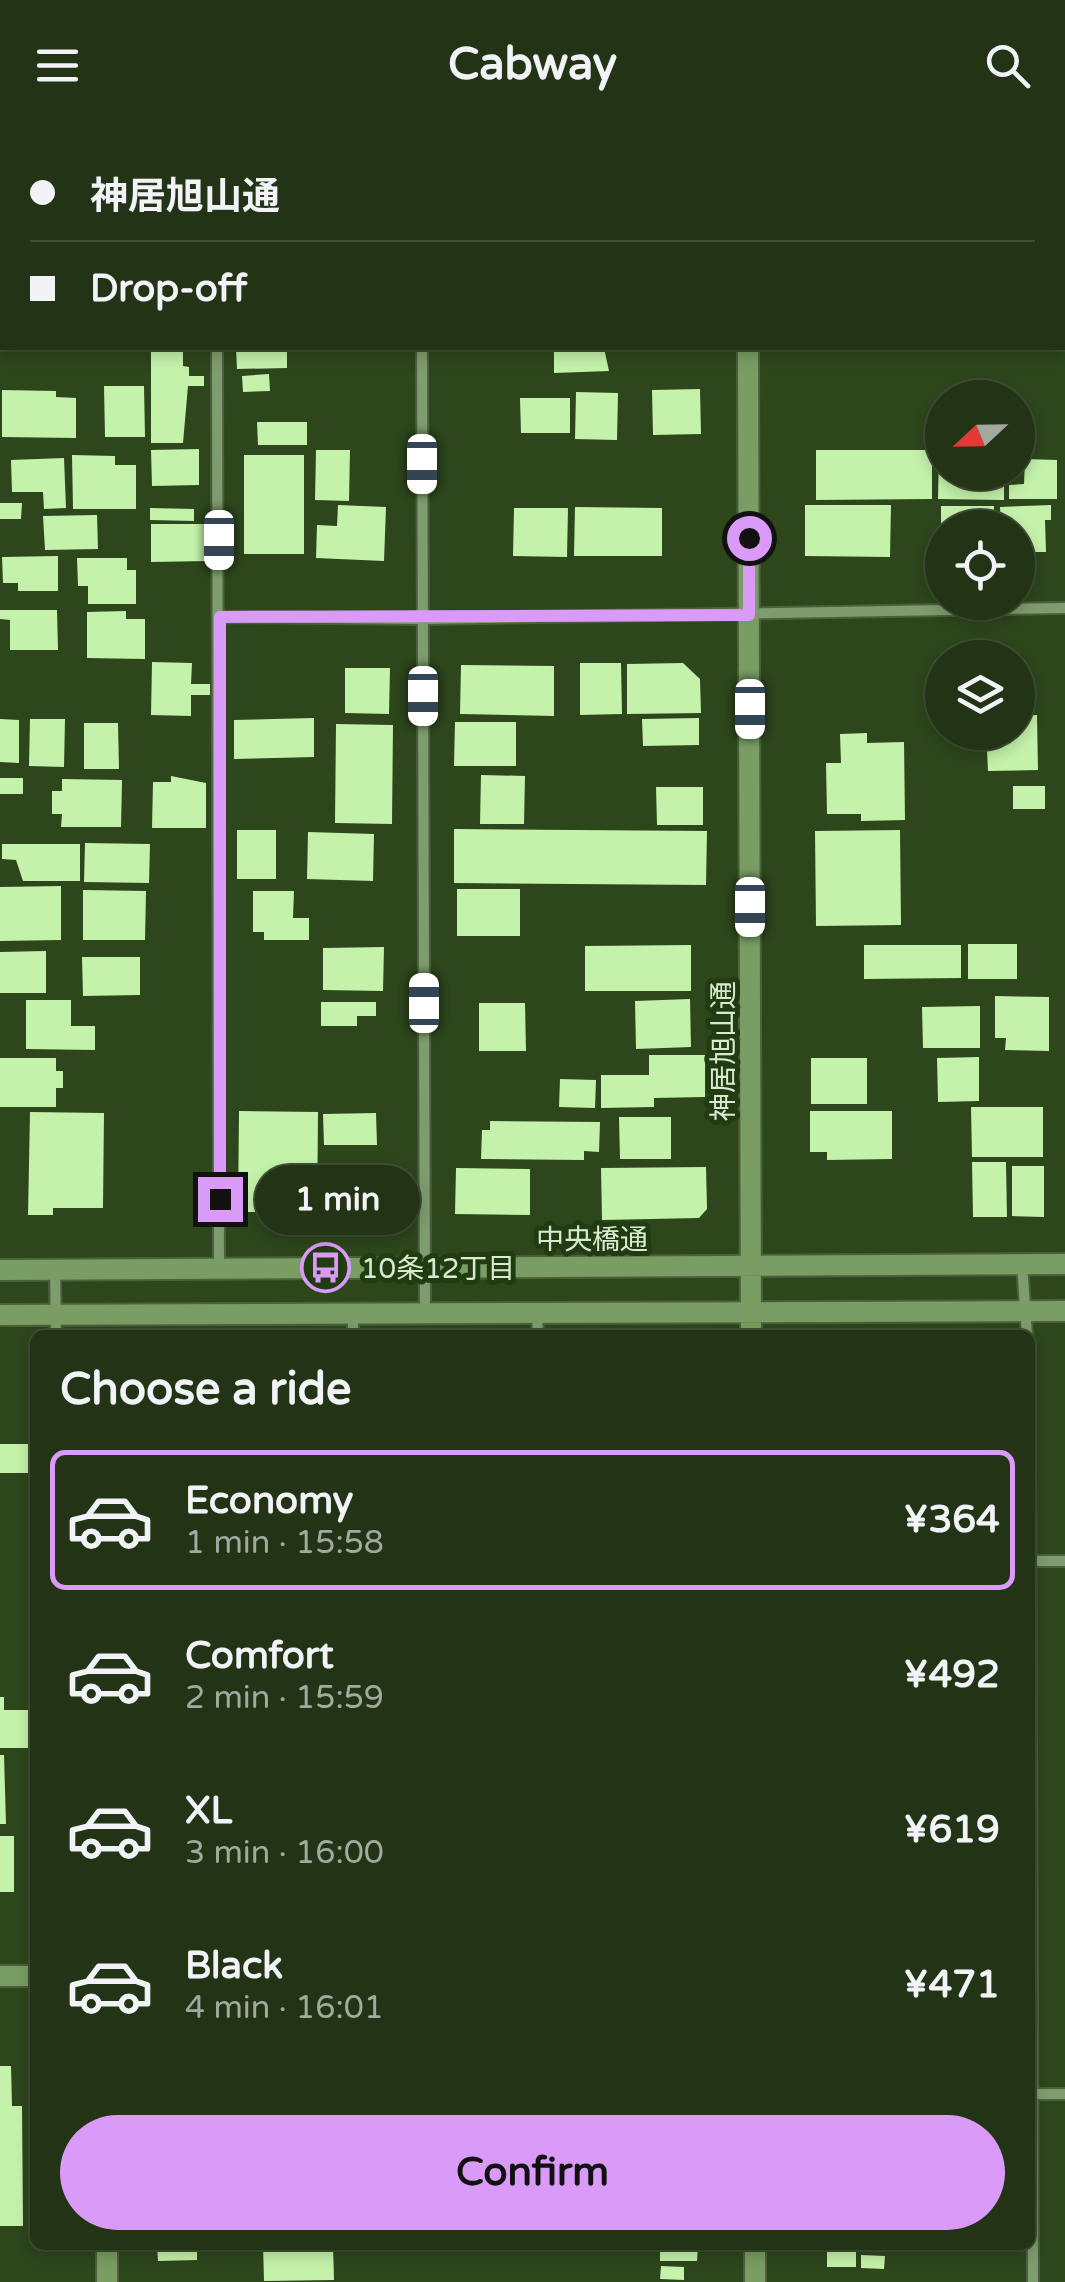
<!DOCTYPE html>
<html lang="en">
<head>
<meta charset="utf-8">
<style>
	:root { --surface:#223415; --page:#2e3f22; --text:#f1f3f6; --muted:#a2aaa0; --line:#3f4f34; --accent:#da9af7 }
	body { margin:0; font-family:"Varela Round","Noto Sans JP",sans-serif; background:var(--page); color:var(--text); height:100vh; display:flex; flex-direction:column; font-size:38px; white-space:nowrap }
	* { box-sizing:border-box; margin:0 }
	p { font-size:32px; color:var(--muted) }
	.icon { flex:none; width:55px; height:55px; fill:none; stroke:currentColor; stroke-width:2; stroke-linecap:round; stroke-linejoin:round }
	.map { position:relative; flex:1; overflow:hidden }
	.details { position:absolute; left:30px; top:1200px; width:1005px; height:920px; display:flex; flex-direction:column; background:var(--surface); border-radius:15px; box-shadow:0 5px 15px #0003,0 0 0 2px var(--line) }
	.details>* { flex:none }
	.hud { position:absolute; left:0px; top:0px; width:1065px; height:220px; box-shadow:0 5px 15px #0003,0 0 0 2px var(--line); display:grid; align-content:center; height:220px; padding:0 30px; background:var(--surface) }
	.needle { width:65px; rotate:248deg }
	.tools { position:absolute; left:925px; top:250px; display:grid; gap:20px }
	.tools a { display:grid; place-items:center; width:110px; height:110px; border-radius:50%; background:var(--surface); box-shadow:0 5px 15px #0003,0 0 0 2px var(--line); font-size:50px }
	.end { position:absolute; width:45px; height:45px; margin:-22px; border:12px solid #da9af7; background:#111; box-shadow:0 0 0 5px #111 }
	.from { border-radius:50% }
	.bubble { position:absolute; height:70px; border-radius:35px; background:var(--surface); box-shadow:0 5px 15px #0003,0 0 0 2px var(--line); font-size:32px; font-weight:700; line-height:70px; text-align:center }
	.car { position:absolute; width:30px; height:60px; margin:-30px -15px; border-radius:12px; box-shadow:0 0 8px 2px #0007; background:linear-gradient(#fff 24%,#345 0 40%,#fff 0 76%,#345 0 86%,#fff 0) }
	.hud b { display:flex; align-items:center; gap:35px; height:95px; font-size:38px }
	.hud b+b { border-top:2px solid var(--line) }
	.hud i { width:25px; height:25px; background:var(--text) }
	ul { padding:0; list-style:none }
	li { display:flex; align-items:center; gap:30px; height:140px; margin:0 20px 15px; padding:0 10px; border:5px solid transparent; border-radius:15px }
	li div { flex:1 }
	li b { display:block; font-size:38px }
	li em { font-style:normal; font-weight:700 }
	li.on { border-color:var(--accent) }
	li>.icon { width:90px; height:90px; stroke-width:1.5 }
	h2 { padding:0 30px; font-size:45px; line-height:120px }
	.action { display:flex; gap:20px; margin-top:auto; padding:20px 30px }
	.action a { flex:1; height:115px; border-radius:60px; background:var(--accent); color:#111; font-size:40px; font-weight:700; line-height:115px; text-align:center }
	header { display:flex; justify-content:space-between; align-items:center; height:130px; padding:0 30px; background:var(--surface); font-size:45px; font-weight:700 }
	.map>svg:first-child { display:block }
	.building { fill:#c4f2aa }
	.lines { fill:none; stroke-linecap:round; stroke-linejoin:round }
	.street-casing { stroke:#4b613c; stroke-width:14 }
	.secondary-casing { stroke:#4b613c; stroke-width:24 }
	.street { stroke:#7f9c6e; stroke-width:10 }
	.secondary { stroke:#799d63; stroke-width:20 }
	.route { stroke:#da9af7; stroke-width:12 }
	.labels { text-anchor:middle; stroke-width:10; stroke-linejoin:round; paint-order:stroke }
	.street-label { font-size:28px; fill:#daead2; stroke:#223c11 }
	.poi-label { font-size:28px; fill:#daead2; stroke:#223c11; text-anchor:start }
</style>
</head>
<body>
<header><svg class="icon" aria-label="menu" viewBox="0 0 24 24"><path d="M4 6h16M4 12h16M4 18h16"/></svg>Cabway<svg class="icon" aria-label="search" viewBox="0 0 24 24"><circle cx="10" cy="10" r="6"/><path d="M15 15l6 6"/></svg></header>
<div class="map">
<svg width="1065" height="2152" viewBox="0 0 1065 2152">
	<rect width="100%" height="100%" fill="#2d461c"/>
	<path class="building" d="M151,218H183V236L189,237V246H204V256H188L183,313H151Z
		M236,218H287V238L237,239Z
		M554,218H604L609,241L554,243Z
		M269,244L270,261L243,262L242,246Z
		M104,256H144L145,307H105Z
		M700,259L701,304L653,305L652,260Z
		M2,260L56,261V267L76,268V308L2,307Z
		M576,262L618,263L617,310L575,309Z
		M520,268H570V303H521Z
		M257,292H307V315H258Z
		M199,319V355L152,356L151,320Z
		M316,320H350L349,371L315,370Z
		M816,320H932V369L816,370Z
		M939,322H942V342H1004V370L938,369Z
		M72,325L115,326V335H136V379H73Z
		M244,325H304V424H244Z
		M64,328L66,378L44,379L43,362H12L11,330Z
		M1025,329L1057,330V369H1009V355L1024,354Z
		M0,373H22L21,389H0Z
		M338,375L386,377L384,431L316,428L317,395L337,396Z
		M805,375H891L890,427L805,426Z
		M1051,375V390H1045L1046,422H1018V398H1001L1000,377Z
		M941,376H994V398H941Z
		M575,377L662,378V426H574Z
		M150,378L194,379V391L150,390Z
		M514,378H568L567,427L513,426Z
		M97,385L98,419L45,420L43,386Z
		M151,394H207V431L151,432Z
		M58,426V461H18V453H3L2,427Z
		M77,428H127V440H136V474H88V456H78Z
		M0,480H57L58,520H10V490L0,489Z
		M126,481V489H145V529L87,528V482Z
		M152,532L192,533L191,554H210V565H191V586L151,585Z
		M580,533H621L622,584L580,585Z
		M683,533L700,549L701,583L627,584V534Z
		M461,535L554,536V586L460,584Z
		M345,538H390L389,584L345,583Z
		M1037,585L1038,640L988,641L987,620H974L973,602H1018V586Z
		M314,588V627L234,629V590Z
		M699,588V615L643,616L642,589Z
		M0,589L19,590V633L0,632Z
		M30,589H65L64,637L29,636Z
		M455,592H516V636H454Z
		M84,593H118L119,639H84Z
		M336,594L393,595L392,694L335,693Z
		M867,603V613L904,612L905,690L861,691V684H827L826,633H841L840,604Z
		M481,645L525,646L524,694H480Z
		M171,646L206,653V698H152L153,652H171Z
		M0,648H23V664H0Z
		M62,649L122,650L121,697H61L62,684H52V661H62Z
		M1013,656H1045V679H1013Z
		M656,657H703V695H657Z
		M454,699L707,701L706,755L454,753Z
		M237,700H276V749H237Z
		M900,700L901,795L816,796L815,701Z
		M308,702L374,704L373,751L307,749Z
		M85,713L150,714L149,753L84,752Z
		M2,714H80V751H23L16,730L2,729Z
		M61,756V810L0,811V757Z
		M457,759H520V806H457Z
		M83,760L146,761L145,810H83Z
		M253,761H294L293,788H309V810H264V802H253Z
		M968,814H1017V849H968Z
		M691,815V861H585V816Z
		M864,815H961V848L864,849Z
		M384,817L383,861L323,860V818Z
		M46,821V863H0V822Z
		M82,827H140V865L83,866Z
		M995,866L1049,867V921L1005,920L1006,908H995Z
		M690,869L691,917L636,919L635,871Z
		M26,870H71V896H95V920L26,919Z
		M321,872H376V886H357V896H321Z
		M479,873H525L526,921H479Z
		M980,876V918H923L922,877Z
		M649,925H705V967L654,968V977L601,978V945H649Z
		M979,927V971L938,972L937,928Z
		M0,928H56V941H63V958H56V977H0Z
		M811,928H867V974H811Z
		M560,949L596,950L595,978L559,977Z
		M971,977H1043V1027H972Z
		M239,981L318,982L317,1090L262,1089V1082H238Z
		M810,981H892V1029L827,1030V1022H810Z
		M30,982L104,983L103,1078H53V1085H28Z
		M376,983L377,1015H324L323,984Z
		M619,987H671V1029H620Z
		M490,991L600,992L599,1022L584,1021V1030L481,1029L482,1000H490Z
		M972,1032H1006L1007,1087H973Z
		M333,1036H388V1086H333Z
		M1012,1036H1044V1087L1012,1086Z
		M706,1037L707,1079L699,1088L602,1090L601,1038Z
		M456,1038L530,1039V1085L455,1084Z
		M0,1314H35V1343H0Z
		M0,1567H4V1580H35V1618H0Z
		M0,1625H4L6,1694H0Z
		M0,1706H14V1762H0Z
		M0,1936H11L12,1976H22L23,2096H0Z
		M157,2115H197V2130L158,2131Z
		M263,2115H333L334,2150L264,2151Z
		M660,2115H698L697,2131H660Z
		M827,2122H856V2137H827Z
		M861,2125L885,2126L884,2139L861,2138Z
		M661,2136L684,2137V2150L660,2149Z"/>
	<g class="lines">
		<defs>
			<path id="street" d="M216,0V2
				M421,0V2
				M0,110L2,107
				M217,218L219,1138
				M422,218L425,1183
				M219,487L423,489L1065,478
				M1022,1134L1027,1205
				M55,1140L56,1205
				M537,1183L538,1205
				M353,1184V1205
				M1030,1341L1033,2152
				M1032,1431H1065
				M1033,1964H1065"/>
			<path id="secondary" d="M748,0V2
				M748,218L751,1205
				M0,1140L1065,1134
				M0,1185L1065,1181
				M0,1846H35
				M107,2115V2152
				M755,2115V2152"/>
		</defs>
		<use href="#street" class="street-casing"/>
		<use href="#secondary" class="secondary-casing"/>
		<use href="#street" class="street"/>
		<use href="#secondary" class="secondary"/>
	</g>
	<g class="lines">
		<path class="route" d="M220,1069V487L749,485V408"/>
	</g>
	<defs>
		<symbol id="bus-ring" viewBox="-11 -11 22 22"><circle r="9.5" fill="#223c11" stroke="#da9af7" stroke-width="1.5"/><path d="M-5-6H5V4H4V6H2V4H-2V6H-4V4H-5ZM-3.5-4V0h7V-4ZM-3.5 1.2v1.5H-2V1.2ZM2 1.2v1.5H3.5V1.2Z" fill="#da9af7"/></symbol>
	</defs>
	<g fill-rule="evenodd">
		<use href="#bus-ring" x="298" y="1110" width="55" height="55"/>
	</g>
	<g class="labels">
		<g class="street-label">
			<text transform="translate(723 921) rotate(-90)" y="10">神居旭山通</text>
			<text x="592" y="1119">中央橋通</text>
		</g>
		<g class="poi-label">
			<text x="361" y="1148">10条12丁目</text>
		</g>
	</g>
</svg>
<div class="tools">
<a><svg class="needle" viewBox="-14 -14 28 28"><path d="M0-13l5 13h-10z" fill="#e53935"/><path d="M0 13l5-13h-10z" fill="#a2aaa0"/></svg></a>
<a><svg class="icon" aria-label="locate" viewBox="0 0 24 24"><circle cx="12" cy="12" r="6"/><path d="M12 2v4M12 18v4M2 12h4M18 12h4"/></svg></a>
<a><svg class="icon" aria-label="layers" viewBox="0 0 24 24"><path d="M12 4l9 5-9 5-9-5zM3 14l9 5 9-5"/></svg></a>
</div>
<i class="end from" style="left:749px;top:408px"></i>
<i class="end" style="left:220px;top:1069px"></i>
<div class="bubble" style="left:255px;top:1035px;width:165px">1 min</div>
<i class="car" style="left:422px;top:334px;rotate:180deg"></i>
<i class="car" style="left:219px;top:410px;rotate:180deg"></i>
<i class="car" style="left:423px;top:566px;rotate:180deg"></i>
<i class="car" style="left:750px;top:579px;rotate:180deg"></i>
<i class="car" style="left:750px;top:777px;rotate:180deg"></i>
<i class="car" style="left:424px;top:873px;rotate:0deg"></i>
<div class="hud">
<b><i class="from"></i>神居旭山通</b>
<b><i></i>Drop-off</b>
</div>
<section class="details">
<h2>Choose a ride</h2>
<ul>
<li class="on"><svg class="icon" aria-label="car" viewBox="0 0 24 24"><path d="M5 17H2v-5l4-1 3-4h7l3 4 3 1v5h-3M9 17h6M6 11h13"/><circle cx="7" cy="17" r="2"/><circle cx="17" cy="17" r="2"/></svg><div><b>Economy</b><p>1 min · 15:58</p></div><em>¥364</em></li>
<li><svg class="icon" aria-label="car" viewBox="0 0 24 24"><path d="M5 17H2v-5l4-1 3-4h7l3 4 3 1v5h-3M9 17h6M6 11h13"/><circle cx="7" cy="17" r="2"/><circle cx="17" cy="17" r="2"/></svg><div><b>Comfort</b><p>2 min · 15:59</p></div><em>¥492</em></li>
<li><svg class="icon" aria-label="car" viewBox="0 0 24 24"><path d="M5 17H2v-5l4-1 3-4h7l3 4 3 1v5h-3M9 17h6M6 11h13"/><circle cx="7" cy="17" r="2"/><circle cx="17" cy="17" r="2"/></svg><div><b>XL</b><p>3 min · 16:00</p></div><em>¥619</em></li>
<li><svg class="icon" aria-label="car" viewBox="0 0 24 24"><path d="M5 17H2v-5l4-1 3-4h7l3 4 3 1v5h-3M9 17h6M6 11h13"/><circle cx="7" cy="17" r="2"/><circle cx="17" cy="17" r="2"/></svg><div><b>Black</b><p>4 min · 16:01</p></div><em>¥471</em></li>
</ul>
<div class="action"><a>Confirm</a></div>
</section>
</div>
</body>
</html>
